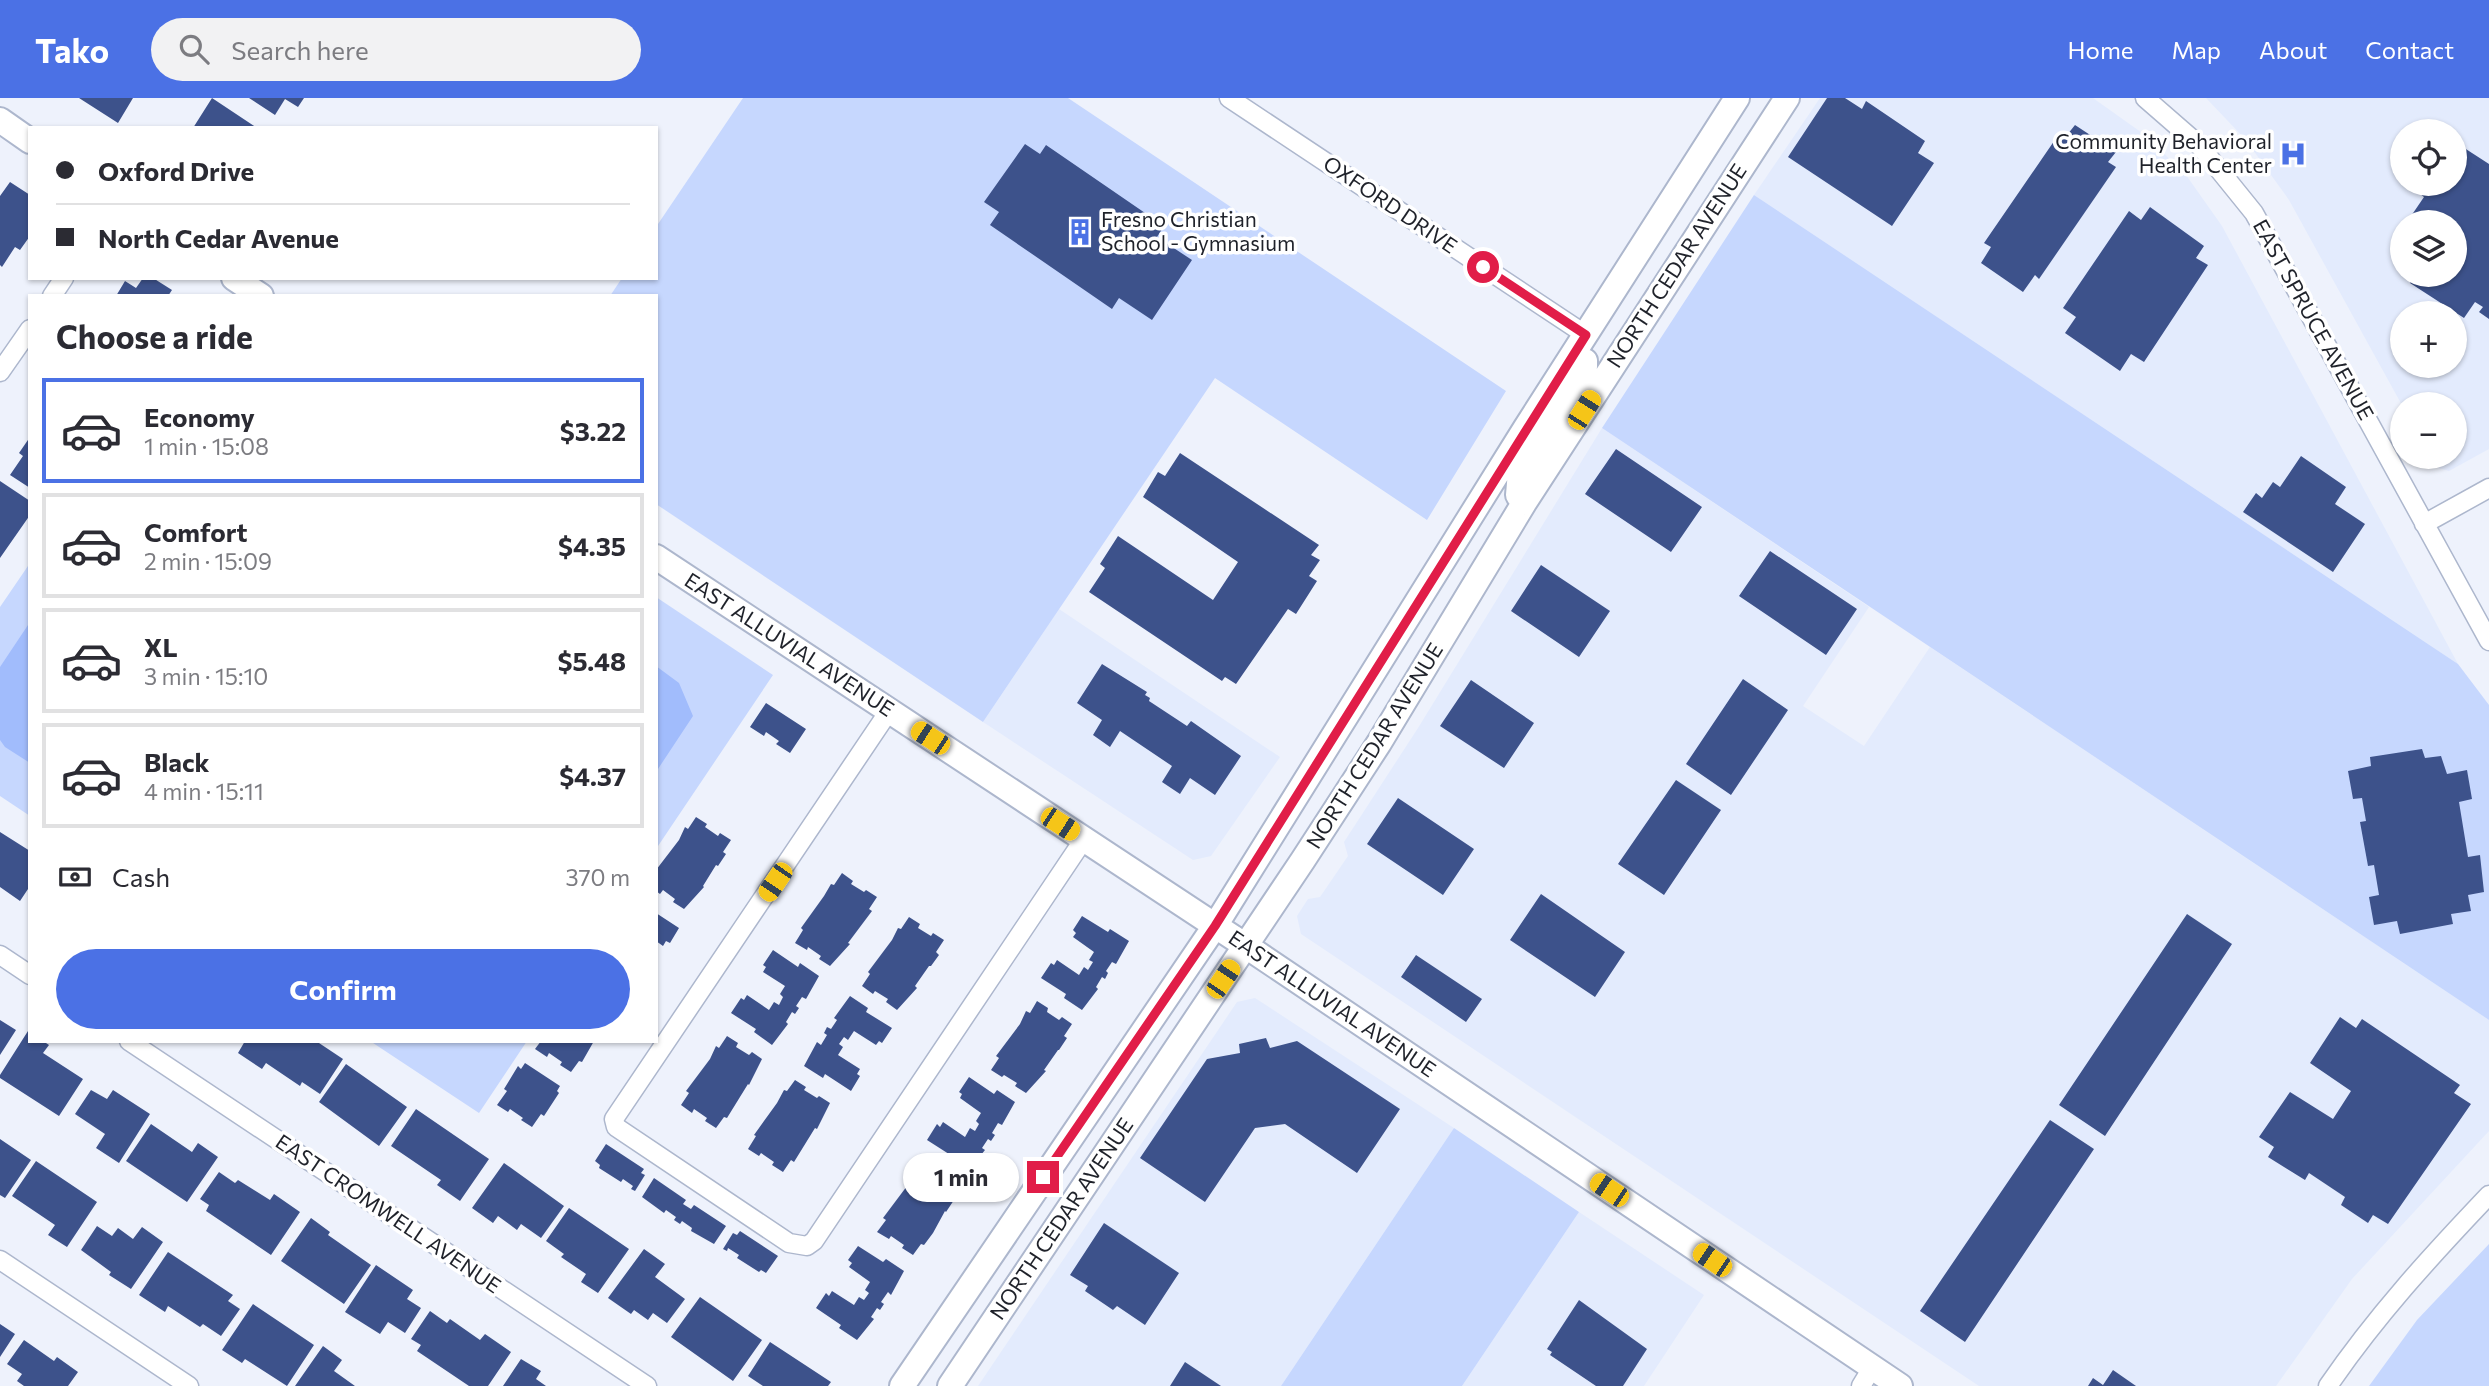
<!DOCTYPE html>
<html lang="en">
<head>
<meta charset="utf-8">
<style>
	:root { --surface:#fff; --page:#f2f2f3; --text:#2b2b33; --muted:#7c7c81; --line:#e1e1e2; --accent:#4b71e5 }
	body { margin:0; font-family:Commissioner,sans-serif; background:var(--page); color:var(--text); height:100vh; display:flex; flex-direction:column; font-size:26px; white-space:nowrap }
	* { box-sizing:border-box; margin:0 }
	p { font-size:23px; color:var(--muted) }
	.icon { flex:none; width:38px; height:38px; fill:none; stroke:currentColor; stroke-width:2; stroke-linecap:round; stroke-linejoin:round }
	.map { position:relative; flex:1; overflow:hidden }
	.details { position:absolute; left:28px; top:196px; width:630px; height:749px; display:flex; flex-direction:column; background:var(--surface); border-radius:0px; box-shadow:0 2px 5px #0004 }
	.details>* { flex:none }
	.guide { position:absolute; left:28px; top:28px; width:630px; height:154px; border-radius:0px; box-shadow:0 2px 5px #0004; display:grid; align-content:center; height:154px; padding:0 28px; background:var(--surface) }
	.tools { position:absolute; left:2390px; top:21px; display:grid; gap:14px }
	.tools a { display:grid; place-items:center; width:77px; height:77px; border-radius:50%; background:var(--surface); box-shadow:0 2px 5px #0004; font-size:35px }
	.end { position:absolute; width:32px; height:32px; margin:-16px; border:9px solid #e11d48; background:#fff; box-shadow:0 0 0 4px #fff }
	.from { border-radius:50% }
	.bubble { position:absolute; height:49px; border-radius:24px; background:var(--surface); box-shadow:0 2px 5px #0004; font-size:23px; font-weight:700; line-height:49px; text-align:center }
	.car { position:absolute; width:21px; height:42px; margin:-21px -10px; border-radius:9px; box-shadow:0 0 5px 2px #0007; background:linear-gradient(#f5c518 24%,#345 0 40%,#f5c518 0 76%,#345 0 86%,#f5c518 0) }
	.guide b { display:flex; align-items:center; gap:24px; height:66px; font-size:26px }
	.guide b+b { border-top:2px solid var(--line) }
	.guide i { width:18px; height:18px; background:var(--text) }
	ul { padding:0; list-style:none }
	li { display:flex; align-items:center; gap:21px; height:105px; margin:0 14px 10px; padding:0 14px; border:4px solid var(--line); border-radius:0px }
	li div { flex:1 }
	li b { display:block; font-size:26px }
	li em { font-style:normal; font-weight:700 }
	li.active { border-color:var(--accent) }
	li>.icon { width:63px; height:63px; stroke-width:1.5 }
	h2 { padding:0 28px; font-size:32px; line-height:84px }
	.pay { display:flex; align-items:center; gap:18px; height:77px; padding:0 28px; font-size:26px }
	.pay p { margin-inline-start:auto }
	.cta { display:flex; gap:14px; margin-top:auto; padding:14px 28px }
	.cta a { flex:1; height:80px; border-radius:42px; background:var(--accent); color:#fff; font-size:28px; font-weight:700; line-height:80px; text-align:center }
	header { display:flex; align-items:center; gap:42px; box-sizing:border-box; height:98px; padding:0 35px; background:var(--accent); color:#fff }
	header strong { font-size:33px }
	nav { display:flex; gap:38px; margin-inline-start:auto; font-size:24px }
	.search { width:490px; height:63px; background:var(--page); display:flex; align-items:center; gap:18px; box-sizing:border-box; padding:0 24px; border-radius:38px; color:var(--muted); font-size:26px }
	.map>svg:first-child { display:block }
	.built { fill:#e3ebfd; fill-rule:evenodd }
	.green { fill:#c6d7fe }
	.water { fill:#a1bcfc }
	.building { fill:#3d528b }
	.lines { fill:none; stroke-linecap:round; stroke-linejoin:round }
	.minor-casing { stroke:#adb7cd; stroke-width:21 }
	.secondary-casing { stroke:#adb7cd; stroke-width:28 }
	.minor { stroke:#fff; stroke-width:18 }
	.secondary { stroke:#fff; stroke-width:24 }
	.route { stroke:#e11d48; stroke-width:9 }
	.labels { text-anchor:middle; stroke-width:7; stroke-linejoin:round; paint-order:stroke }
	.poi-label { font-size:21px; fill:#1f222a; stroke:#fff; text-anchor:end }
	.street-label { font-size:21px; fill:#1f222a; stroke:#fff }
</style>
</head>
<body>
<header>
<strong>Tako</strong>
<div class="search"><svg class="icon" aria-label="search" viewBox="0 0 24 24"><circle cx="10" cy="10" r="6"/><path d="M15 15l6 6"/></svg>Search here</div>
<nav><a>Home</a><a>Map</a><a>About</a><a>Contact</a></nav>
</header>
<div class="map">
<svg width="2489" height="1288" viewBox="0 0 2489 1288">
	<rect width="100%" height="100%" fill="#eef2fc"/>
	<path class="built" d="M1820,0H2093L2145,37L2186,77L2222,128L2458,566L1754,97Z
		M2206,0H2489V351L2449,373L2435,369L2429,359H2455V306H2403V309L2289,102L2245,41ZM2403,33H2455V86H2403ZM2403,124H2455V177H2403ZM2403,215H2455V268H2403Z
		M1602,330L1869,509L1803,608L1864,648L1930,549L2489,922V1033L2352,1181L2276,1288H1979L1301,836L1297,818L1308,801L1320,799L1348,758L1344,744L1418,630Z
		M1059,511L1280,659L1211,758L1193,762L983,624Z
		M1255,900L1454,1030L1281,1288H978L1237,904Z
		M1579,1114L1704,1197L1644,1288H1462Z"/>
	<path class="green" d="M743,0H1068L1506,293L1427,422L1215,280L983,624L656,406V198H610L622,180H656V129Z
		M1754,97L2458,566L2489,607V922L1602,330Z
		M30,465V718L0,698V509Z
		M656,499L773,577L656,751Z
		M370,943H527L479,1015Z
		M1454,1030L1579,1114L1462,1288H1281Z
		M2489,1146V1288H2369L2417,1222Z"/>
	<path class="water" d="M30,524V665L5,649L0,642V569Z
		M656,568L679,585L693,618L656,674Z"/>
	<path class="building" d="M79,0H133L118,25Z
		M212,0L257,30H193Z
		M249,0H304L298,9L285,1L275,17Z
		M1827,0H1845L1862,11L1866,3L1925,43L1918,55L1934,65L1892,128L1788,59Z
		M2075,27L2116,54L2108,64L2116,69L2039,181L2035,177L2023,194L1981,165L1991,149L1984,145L2061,33L2067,37Z
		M2455,44L2489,66V221L2479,214L2483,209L2475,204L2464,220L2410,185L2416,177H2455V124H2407L2424,99L2412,90L2415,86H2455Z
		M1025,46L1040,56L1046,47L1164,128L1157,139L1192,162L1152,222L1119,200L1112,211L990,127L999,114L984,104Z
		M10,84L30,97V138L20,152L15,149L2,169L0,167V98Z
		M2150,109L2204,148L2196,160L2208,167L2144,264L2131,256L2120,273L2065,235L2076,219L2063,210L2129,113L2141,122Z
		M143,180H153L172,192L168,198H116L125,183L136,190Z
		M30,339V390L10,377L23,358L19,355Z
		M1616,351L1702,409L1671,454L1585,396Z
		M1180,355L1319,447L1311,457L1320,462L1309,478L1317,483L1296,516L1288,511L1236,586L1225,579L1222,583L1089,494L1105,470L1100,466L1118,438L1213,502L1238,464L1143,399L1158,374L1165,378Z
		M2301,358L2346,389L2335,406L2365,426L2333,474L2243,414L2256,395L2262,400L2273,384L2280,389Z
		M0,383L30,403V417L0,460Z
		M1770,453L1857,511L1826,557L1739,498Z
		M1541,467L1610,513L1579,559L1511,513Z
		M1102,566L1147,594L1145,597L1150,600L1149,603L1187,628L1191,623L1241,658L1215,697L1190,680L1180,696L1162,684L1172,668L1120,633L1110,649L1093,637L1102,622L1077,605Z
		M1743,581L1788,612L1731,697L1686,666Z
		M1471,582L1534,625L1504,670L1440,628Z
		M766,605L806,631L790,655L776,646L779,643L766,634L764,638L750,629Z
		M2422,651L2425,660L2441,658L2447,676L2467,672L2472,701L2459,704L2468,759L2480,757L2484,794L2468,797L2471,813L2451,816L2453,826L2400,836L2397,823L2374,827L2369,799L2379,797L2374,767L2368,768L2360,724L2366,723L2362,700L2353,701L2348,673L2371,668L2370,659Z
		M1676,682L1721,712L1664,797L1618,766Z
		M1398,700L1474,751L1443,797L1367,746Z
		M696,719L707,726L705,729L718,738L720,735L731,742L723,754L726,756L718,768L716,767L703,788L704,789L684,811L673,804L675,801L663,792L660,796L656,793V772L679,742L685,729L688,731Z
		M0,734L30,753V788L20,803L0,789Z
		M842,775L853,783L851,786L864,794L866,792L877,799L869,811L872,813L848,845L850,846L830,868L819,861L821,858L808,849L807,852L795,845L803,832L801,830L824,798L831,786L834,787Z
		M1541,796L1625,854L1595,899L1510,842Z
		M656,815L679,830L670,845L666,843L663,848L656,843Z
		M2187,816L2232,846L2105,1038L2059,1007Z
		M1082,818L1108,834L1110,831L1129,843L1116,866L1112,864L1106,873L1108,875L1105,881L1102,879L1096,889L1098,891L1082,912L1064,900L1066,896L1041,880L1051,865L1054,867L1057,862L1079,877L1084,869L1088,872L1093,864L1089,862L1094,854L1073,839L1076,835L1073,832Z
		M909,819L920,826L918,830L931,838L933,835L944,842L936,854L939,857L931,868H929L915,888L917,890L897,912L886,904L888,901L875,893L873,896L862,888L870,876L868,874L892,842L898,830L901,831Z
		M773,852L798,869L800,865L819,878L806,901L802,899L796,908L799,910L795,916L792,914L786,924L788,926L772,947L754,934L756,931L731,915L741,900L744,902L747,897L769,912L774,904L779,907L783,899L780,896L785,888L763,874L766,869L763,867Z
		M1416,857L1482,901L1466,924L1401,879Z
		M850,898L868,910L866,914L892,930L882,945L879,943L876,947L854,933L848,942L844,939L839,946L843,949L838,957L860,971L857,976L860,978L851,993L825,976L823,980L804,968L817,944L821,947L827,937L824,935L827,929L831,931L837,922L834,920Z
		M1037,903L1048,910L1047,914L1059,922L1062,919L1072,926L1064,938L1067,940L1059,952H1058L1044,972L1046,973L1026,995L1015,988L1017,985L1004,977L1002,979L991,972L999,960L996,958L1020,926L1026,913L1030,915Z
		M2340,919L2356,930L2362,921L2460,987L2454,995L2471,1006L2388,1126L2373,1117L2368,1125L2341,1107L2345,1099L2309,1075L2305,1082L2268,1059L2274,1049L2259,1039L2290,994L2333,1021L2351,993L2310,965Z
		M0,922L16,932L0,957Z
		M28,933L30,943H43L49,947L43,955L83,981L59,1018L0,980V977Z
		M727,938L738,945L736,949L749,957L752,954L762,961L749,987L748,986L727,1020L724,1019L716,1030L705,1023L707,1020L694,1011L692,1015L681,1007L689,995L686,993L710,961L716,948L719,950Z
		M1266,940L1270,950L1297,943L1400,1011L1357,1075L1285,1026L1255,1030L1205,1104L1140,1060L1207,961L1240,955L1239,946Z
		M245,943H316L343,961L320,996L302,984L300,988L266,965L262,971L238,955Z
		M541,943H594L582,964L579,963L571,974L560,967L562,964L549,955L547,959L535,951Z
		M525,965L560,988L557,993L559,995L544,1018L541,1016L532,1029L521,1022L523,1020L510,1011L508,1014L497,1007L507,993L504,991L518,968L521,971Z
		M346,966L407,1009L379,1048L319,1004Z
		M969,979L994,996L997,992L1015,1004L1002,1027L998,1025L992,1035L995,1037L991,1043L988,1041L982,1050L985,1052L968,1073L950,1061L952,1058L927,1042L937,1026L940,1029L943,1024L965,1039L970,1030L975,1033L979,1026L976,1023L981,1015L960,1000L962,996L959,994Z
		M795,982L806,989L804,992L817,1000L819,998L830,1005L817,1031L815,1030L794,1064L791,1062L783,1074L772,1067L774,1064L761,1055L759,1058L748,1051L756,1038L754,1037L777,1005L784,992L787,993Z
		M91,992L107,1001L113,992L150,1016L119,1065L96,1050L105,1036L75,1016Z
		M416,1011L489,1061L460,1103L437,1087L441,1082L391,1048Z
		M2050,1022L2094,1051L1965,1244L1920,1213Z
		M151,1026L192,1054L198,1045L218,1059L187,1104L126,1063Z
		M0,1041L31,1062L5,1100L0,1097Z
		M606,1046L644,1071L641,1075L645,1077L635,1093L631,1091L633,1088L623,1081L621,1084L599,1070L600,1067L595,1063Z
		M36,1063L97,1104L67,1149L48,1137L55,1127L12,1098Z
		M504,1065L564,1108L541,1140L521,1126L517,1132L498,1118L493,1125L472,1110Z
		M925,1065L935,1072L934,1076L947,1084L949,1081L959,1088L951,1100L954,1102L946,1114L945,1113L933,1135L924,1147L921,1146L913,1157L902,1150L904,1147L891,1138L889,1141L877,1134L886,1122L883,1120L907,1088L913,1075L916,1077Z
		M219,1074L235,1085L238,1082L270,1102L274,1096L300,1114L271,1157L206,1113L209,1107L200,1101Z
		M654,1080L686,1102L683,1106L691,1111L694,1107L726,1128L714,1146L691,1133L692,1130L682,1123L680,1126L674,1122L676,1119L666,1112L664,1115L642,1099Z
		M569,1110L629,1151L598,1195L581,1184L586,1176L561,1159L564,1156L546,1143Z
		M311,1120L330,1134L328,1137L371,1167L344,1206L281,1163Z
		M1104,1125L1179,1175L1145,1227L1117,1208L1113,1212L1085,1193L1088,1188L1070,1177Z
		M97,1128L112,1138L118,1130L133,1141L142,1129L163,1144L131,1191L109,1177L111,1174L81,1152Z
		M740,1133L778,1158L766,1175L761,1172L759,1174L737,1160L739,1157L728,1150L727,1153L723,1151L733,1135L737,1137Z
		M858,1148L883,1164L886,1161L904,1173L891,1197L888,1194L881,1204L884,1206L880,1212L877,1210L871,1219L874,1221L857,1242L839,1230L841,1227L816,1210L826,1195L829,1198L832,1193L854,1207L859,1199L864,1202L869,1195L865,1192L870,1184L849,1169L852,1165L848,1162Z
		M644,1151L665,1166L655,1179L685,1201L667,1225L653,1215L648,1222L634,1212L631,1216L608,1200Z
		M168,1154L233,1197L228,1203L240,1211L221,1238L203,1226L200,1229L168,1208L165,1214L139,1197Z
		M376,1167L413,1192L407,1201L421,1210L405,1235L388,1224L380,1236L345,1214Z
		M700,1199L762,1242L733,1283L671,1239Z
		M1579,1202L1647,1251L1623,1288H1596L1550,1257L1552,1254L1547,1251Z
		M253,1206L314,1247L287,1288L245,1261L242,1265L222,1252Z
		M430,1213L447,1225L450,1221L480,1242L485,1236L511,1254L488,1288H469L417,1253L421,1247L411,1241Z
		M0,1226L15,1236L0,1259Z
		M24,1242L54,1263L57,1259L78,1274L68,1288H24L17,1283L22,1276L7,1266Z
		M770,1244L831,1284L828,1288H763L748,1278Z
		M323,1248L342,1262L334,1273L355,1288H295Z
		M521,1261L541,1273L536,1281L546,1288H503Z
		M1185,1264L1221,1288H1170Z
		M2113,1272L2136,1288H2088L2093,1280L2103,1287Z"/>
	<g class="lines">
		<defs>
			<path id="minor" d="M1229,0L1586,237
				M2145,0L2199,47L2254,115L2489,543
				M52,198L64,180
				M0,274L30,231
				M2424,426L2489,390
				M889,613L614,1021L616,1029L789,1145L807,1148L814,1143L1084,741
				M0,857L30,877
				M129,943L647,1288
				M0,1162L189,1288
				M1861,1288L1872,1270
				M2328,1288C2376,1218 2430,1159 2489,1097"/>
			<path id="secondary" d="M0,22L30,43
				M234,180L261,198
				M1524,405L1518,397L1520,374L1585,269V263
				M656,459L1246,848L1900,1288
				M902,1288L1215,828L1525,331L1737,0
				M950,1288L1303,762L1379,645L1524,405L1787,0"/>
		</defs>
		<use href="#minor" class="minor-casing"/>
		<use href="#secondary" class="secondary-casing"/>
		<use href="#minor" class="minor"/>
		<use href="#secondary" class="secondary"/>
	</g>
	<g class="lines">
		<path class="route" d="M1043,1079L1215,828L1586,237L1483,169"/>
	</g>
	<defs>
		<symbol id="hospital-bare" viewBox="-9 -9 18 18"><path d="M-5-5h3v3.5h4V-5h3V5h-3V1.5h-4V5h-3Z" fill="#4b71e5" stroke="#fff" stroke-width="2.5" paint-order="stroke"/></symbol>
		<symbol id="building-bare" viewBox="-9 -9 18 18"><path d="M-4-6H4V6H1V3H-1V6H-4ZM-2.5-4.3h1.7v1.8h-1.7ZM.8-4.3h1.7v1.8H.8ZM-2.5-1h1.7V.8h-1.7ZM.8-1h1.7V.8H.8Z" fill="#4b71e5" stroke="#fff" stroke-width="2.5" paint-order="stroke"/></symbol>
	</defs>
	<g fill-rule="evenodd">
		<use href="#hospital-bare" x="2274" y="37" width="38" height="38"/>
		<use href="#building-bare" x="1061" y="115" width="38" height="38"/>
	</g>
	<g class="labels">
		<g class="poi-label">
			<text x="2272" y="51">Community Behavioral<tspan x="2272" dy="24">Health Center</tspan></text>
			<text x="1101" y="129" text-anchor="start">Fresno Christian<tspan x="1101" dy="24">School - Gymnasium</tspan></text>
		</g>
		<g class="street-label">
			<text transform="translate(1390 107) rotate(34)" y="7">OXFORD DRIVE</text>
			<text transform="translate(1677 168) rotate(-57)" y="7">NORTH CEDAR AVENUE</text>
			<text transform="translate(2313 222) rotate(61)" y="7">EAST SPRUCE AVENUE</text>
			<text transform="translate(789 547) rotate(33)" y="7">EAST ALLUVIAL AVENUE</text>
			<text transform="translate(1375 648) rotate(-58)" y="7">NORTH CEDAR AVENUE</text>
			<text transform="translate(1332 906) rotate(34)" y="7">EAST ALLUVIAL AVENUE</text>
			<text transform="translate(388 1116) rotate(34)" y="7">EAST CROMWELL AVENUE</text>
			<text transform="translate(1062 1121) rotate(-56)" y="7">NORTH CEDAR AVENUE</text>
		</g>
	</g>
</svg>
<div class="tools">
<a><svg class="icon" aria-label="locate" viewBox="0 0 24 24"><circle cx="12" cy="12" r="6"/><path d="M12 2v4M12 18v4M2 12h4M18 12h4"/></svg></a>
<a><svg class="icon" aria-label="layers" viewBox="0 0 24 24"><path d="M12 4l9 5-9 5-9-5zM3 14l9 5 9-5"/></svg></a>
<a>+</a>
<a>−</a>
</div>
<i class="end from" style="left:1483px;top:169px"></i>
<i class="end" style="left:1043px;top:1079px"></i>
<div class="bubble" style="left:903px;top:1055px;width:116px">1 min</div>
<i class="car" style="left:1584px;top:312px;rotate:32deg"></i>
<i class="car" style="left:930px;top:640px;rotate:303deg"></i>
<i class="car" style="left:1060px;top:726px;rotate:123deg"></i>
<i class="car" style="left:775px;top:784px;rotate:214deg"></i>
<i class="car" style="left:1223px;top:881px;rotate:34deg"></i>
<i class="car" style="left:1609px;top:1092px;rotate:304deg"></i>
<i class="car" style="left:1712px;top:1162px;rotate:304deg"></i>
<div class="guide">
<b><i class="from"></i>Oxford Drive</b>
<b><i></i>North Cedar Avenue</b>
</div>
<section class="details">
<h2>Choose a ride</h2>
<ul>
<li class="active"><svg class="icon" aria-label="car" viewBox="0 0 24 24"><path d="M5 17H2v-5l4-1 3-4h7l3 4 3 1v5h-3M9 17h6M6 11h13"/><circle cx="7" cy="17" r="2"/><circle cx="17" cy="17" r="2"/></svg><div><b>Economy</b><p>1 min · 15:08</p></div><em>$3.22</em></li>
<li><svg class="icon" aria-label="car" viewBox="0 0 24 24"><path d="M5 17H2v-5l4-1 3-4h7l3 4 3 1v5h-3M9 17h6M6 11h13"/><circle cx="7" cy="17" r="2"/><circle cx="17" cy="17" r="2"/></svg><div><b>Comfort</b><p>2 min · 15:09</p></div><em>$4.35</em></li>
<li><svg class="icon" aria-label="car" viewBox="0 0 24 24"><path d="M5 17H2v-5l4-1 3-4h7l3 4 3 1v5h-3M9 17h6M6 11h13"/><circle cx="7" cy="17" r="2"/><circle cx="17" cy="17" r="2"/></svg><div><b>XL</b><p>3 min · 15:10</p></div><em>$5.48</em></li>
<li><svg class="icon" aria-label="car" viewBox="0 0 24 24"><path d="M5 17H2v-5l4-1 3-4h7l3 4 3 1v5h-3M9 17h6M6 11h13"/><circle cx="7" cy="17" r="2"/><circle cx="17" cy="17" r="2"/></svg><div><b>Black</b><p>4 min · 15:11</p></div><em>$4.37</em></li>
</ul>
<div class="pay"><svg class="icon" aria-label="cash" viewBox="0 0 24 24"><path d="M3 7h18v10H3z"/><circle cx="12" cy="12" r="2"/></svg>Cash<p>370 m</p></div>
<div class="cta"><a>Confirm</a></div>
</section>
</div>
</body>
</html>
